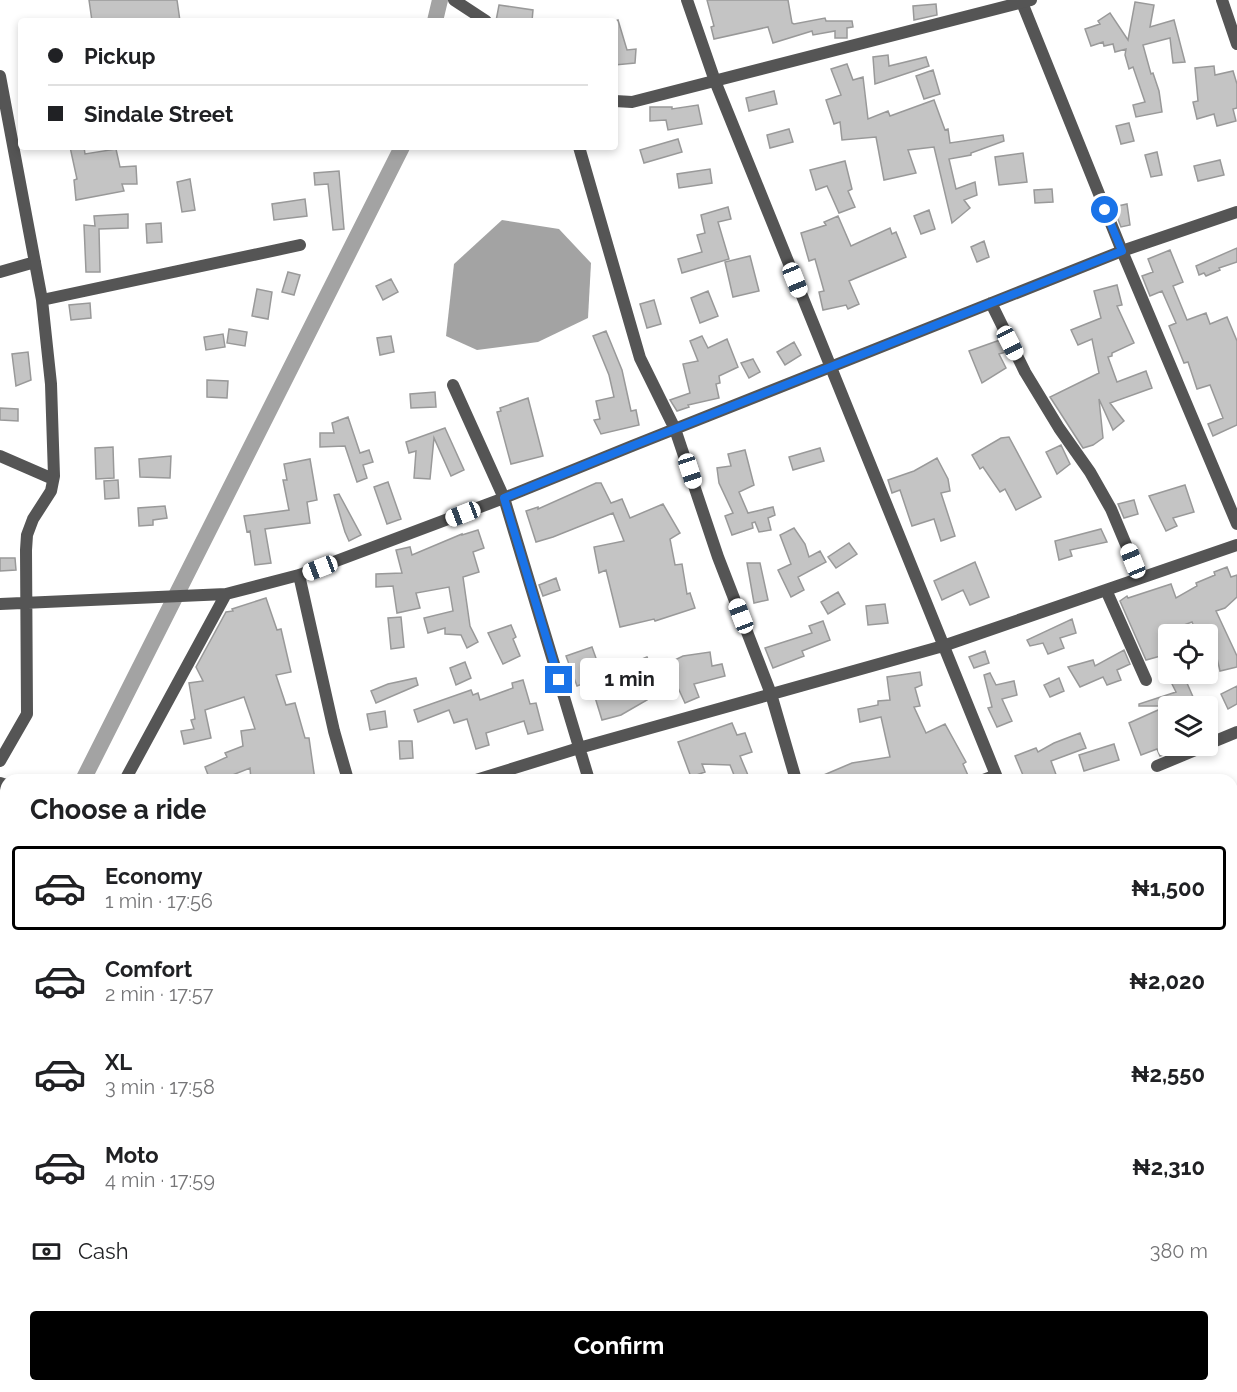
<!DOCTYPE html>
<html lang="en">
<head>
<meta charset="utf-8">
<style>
	:root { --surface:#fff; --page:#f2f2f2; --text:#202124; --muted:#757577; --line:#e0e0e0; --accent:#000 }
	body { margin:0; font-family:Raleway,sans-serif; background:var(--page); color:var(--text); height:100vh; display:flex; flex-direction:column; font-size:22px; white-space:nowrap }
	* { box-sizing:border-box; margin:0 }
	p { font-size:20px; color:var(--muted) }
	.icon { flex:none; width:33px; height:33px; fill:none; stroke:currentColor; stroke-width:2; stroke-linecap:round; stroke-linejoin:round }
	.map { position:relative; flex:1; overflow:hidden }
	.details { position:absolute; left:0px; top:774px; width:1238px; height:618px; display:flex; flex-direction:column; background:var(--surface); border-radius:18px 18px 0 0; box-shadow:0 3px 9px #0003 }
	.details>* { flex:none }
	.hud { position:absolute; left:18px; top:18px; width:600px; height:132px; border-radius:6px; box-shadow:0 3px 9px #0003; display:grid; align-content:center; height:132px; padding:0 30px; background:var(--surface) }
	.buttons { position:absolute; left:1158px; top:624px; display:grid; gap:12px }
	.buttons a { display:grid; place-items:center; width:60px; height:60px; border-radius:6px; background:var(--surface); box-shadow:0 3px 9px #0003; font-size:30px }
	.end { position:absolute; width:27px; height:27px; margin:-14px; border:8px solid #1a73e8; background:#fff; box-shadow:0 0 0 3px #fff }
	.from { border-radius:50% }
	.bubble { position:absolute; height:42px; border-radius:6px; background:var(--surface); box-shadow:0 3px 9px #0003; font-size:20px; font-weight:700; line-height:42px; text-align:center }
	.car { position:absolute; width:18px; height:36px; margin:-18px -9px; border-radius:8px; box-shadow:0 0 4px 2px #0007; background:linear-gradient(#fff 24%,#345 0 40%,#fff 0 76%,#345 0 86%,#fff 0) }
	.hud b { display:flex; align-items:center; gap:21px; height:57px; font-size:22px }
	.hud b+b { border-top:2px solid var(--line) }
	.hud i { width:15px; height:15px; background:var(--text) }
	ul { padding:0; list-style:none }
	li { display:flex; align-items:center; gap:18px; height:84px; margin:0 12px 9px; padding:0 18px; border:3px solid transparent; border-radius:6px }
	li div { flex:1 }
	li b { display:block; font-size:22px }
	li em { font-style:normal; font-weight:700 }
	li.current { border-color:var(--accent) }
	li>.icon { width:54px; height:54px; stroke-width:1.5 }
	h2 { padding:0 30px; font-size:27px; line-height:72px }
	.pay { display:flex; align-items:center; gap:15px; height:66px; padding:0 30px; font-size:22px }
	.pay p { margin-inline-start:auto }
	.primary-button { display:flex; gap:12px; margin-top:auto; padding:12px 30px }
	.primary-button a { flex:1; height:69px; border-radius:6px; background:var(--accent); color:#fff; font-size:24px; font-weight:700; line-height:69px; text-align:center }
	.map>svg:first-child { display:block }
	.water { fill:#a3a3a3 }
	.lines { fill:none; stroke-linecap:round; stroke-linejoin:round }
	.canal { stroke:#a3a3a3; stroke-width:16 }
	.building { fill:#c4c4c4; stroke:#999; stroke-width:1.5 }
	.minor { stroke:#555; stroke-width:12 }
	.tertiary { stroke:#555; stroke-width:12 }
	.route { stroke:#1a73e8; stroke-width:8 }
</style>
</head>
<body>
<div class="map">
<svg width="1237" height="1392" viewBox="0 0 1237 1392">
	<rect width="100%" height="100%" fill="#fff"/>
	<path class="water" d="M502,220L559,229L591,263L588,318L538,342L477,350L446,336L454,264Z"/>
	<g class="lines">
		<path class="canal" d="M435,21L440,0
			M83,780L402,147
			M0,949L6,936"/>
	</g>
	<path class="building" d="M89,0H177L180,21H92Z
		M707,0H788L792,23L794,24L825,18L826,21H852L853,27L847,28V38H835V31L813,35L812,31L773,43L768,27L714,39L711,27L714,26Z
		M1135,2L1154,5L1150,27L1174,20L1185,62L1173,63L1170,38L1143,45L1151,74L1153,73L1159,91L1162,112L1136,117L1133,105L1145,102L1133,67L1129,69L1125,55L1126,49L1115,52L1113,44L1104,46L1103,42L1091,46L1085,29L1100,24L1098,21L1110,13L1128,40Z
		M936,4L937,15L914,20L913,6Z
		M499,5L533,10L532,21H496Z
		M618,20L627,50L636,49L635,63L615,65V21Z
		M888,55L889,66L926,57L929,66L875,84L873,57Z
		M847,64L853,80L863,77L868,119L888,111L890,116L934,100L945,130L948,129L950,143L1003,135L1004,141L971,153V155L949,159L956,189L975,182L977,195L964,200L970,208L952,223L934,147L908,150L916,173L884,180L876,137L842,140L840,122L834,124L826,100L841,95L831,69Z
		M1214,66L1215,75L1233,71L1237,84V108L1233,109L1236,121L1217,126L1214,114L1197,119L1193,102L1198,101L1195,68Z
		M933,70L940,94L924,99L916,76Z
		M774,91L777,104L749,111L746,98Z
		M698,105L702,124L668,130L666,120L650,121V107H672V109Z
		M1129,123L1134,141L1121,144L1116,126Z
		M789,129L793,142L770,148L767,135Z
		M678,139L682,152L644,163L640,150Z
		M70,147H84L85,154L116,149L120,167L136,166L137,184H122L124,191L76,200L74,180L77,179Z
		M1157,152L1162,175L1151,177L1145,155Z
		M1023,153L1027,182L999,185L995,157Z
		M1220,160L1224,175L1198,181L1194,166Z
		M845,161L852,189L848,191L855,207L839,213L827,186L816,190L810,170Z
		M710,169L712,183L679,188L677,174Z
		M339,171L344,229L333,230L328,184L315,185L314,173Z
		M190,179L195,210L182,212L177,182Z
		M1052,189L1053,202L1035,203L1034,190Z
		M305,199L307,216L274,220L272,204Z
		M1127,204L1130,225L1121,227L1113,207Z
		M728,207L731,219L718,222L729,259L682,273L678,259L702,252L697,235L705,233L701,215Z
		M929,210L935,229L921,234L914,216Z
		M128,214V228L99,229L100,272H86L84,225L95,226L94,216Z
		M838,216L851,246L890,228L892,234L896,232L906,257L849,281L859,304L848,309L846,305L823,310L819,292L824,291L815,259L809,261L801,233L826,225L824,222Z
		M161,223L162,242L147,243L146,224Z
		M984,241L989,257L977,262L971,247Z
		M1237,248V262L1219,268L1220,270L1206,276L1204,273L1199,275L1196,266Z
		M1170,250L1183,282L1173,286L1187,320L1206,313L1210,324L1227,317L1237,341V425L1213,436L1208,424L1223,418L1210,385L1197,389L1188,362L1184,363L1169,326L1176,323L1162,291L1150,296L1142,276L1153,272L1148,259Z
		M750,256L759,291L733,297L725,262Z
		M288,272L300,275L294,295L282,292Z
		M391,279L398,292L383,300L376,286Z
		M1117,285L1122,305L1117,306L1134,343L1112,353V356L1108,357L1117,382L1146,371L1152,388L1110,403L1124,421L1113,430L1099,399L1103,438L1093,445L1083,448L1050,397L1099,373L1092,339L1078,345L1071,330L1101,318L1094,291Z
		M257,289L272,292L268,319L252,316Z
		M708,291L718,316L700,323L691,298Z
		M654,300L661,324L647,328L640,304Z
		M90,303L91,318L71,320L69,305Z
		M229,329L247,332L245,346L227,343Z
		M606,331L622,370L631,411L636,410L639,425L601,434L594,420L600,419L596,401L614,397L609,375L593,336Z
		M223,334L225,347L206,350L204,337Z
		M391,336L394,352L380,355L377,338Z
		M702,336L708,348L727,339L738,367L719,376L720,383L716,384L719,398L688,405L689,407L677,411L670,400L690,393L683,364L698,361L690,341Z
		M1000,340L1006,352L999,354L1006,368L982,383L969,351Z
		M794,342L801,355L785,365L777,352Z
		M28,352L31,380L16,386L12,354Z
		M753,359L760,372L749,378L741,363Z
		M207,380L228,381L227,398L207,397Z
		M435,392L436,407L411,408L410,394Z
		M528,398L543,456L511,464L497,412L501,411L500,408Z
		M0,408L18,409V421L0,420Z
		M348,417L360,453L369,450L373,462L363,465L367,478L357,482L345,446L320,447V433H334L332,423Z
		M445,428L464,470L451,476L434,438L430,479L414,478L416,451L409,453L406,442Z
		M1009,437L1041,497L1016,510L1005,489L1000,492L983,467L980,469L972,455L1001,438Z
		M1061,445L1070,464L1057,474L1046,452Z
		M113,447L114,478L96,479L95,448Z
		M820,448L824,461L793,470L789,457Z
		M745,450L754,485L739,492L748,513L773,507L775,515L768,518L771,530L759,532L755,522L752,523L753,528L732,535L725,516L733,513L719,483L717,468L731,466L728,454Z
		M171,456L170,478L140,477L139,459Z
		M937,458L948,479L950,491L941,493L955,536L941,541L934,519L912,526L900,490L892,493L888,480L914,471Z
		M310,459L317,500L307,502L310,523L265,529L271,563L255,565L250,531L247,532L244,516L289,510L283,480H287L284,464Z
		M118,480L119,498L105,499L104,481Z
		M388,482L401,519L387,524L374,487Z
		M596,483H601L611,503L622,499L630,518L663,504L680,533L670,539L675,565L682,564L687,594L690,593L695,608L655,621L654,619L620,627L606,570L599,573L594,547L624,541L613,513L553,537L536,542L526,511L538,507V509Z
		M1185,485L1194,512L1173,518L1177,526L1166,531L1149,496Z
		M339,494L361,535L349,541L345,532L334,495Z
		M1134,500L1138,514L1124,518L1118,504Z
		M165,506L167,518L153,520V525L139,526L138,508Z
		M794,528L805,544L809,557L820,551L826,562L798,577L804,590L791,597L778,570L791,564L780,535Z
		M1101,529L1107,542L1070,550L1072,556L1059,560L1055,541Z
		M478,530L484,548L473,552L479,572L463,577L470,626L478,642L467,648L461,635L445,634V628L428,633L424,618L453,611L449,587L416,593L420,608L397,613L393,586L376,587V574L402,573L396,550L410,547L412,555L462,534V535Z
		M849,543L857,554L836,568L828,557Z
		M0,558H15L16,570L0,571Z
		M975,562L989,597L970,605L963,590L942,600L934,581Z
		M747,563H760L768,600L754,603Z
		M1227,567L1231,577L1237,575V597L1225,608L1216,611L1237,656V667L1220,671L1213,641L1208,643V634H1197L1192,622L1168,631V654L1146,660L1120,601L1127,596L1128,598L1171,584L1176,598L1197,586L1196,583L1215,575L1214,572Z
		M556,578L560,590L543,596L539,585Z
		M838,592L845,604L828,614L821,602Z
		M266,598L277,630L281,629L291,672L276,675L286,705L295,703L305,738H309L315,780H251L250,768L220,780H210L205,767L227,757L225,753L243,746L241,731L255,729L244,697L205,710L211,738L184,744L181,731L194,729L191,720L195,719L189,683L203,681L196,667L226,612L233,611L232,609Z
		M885,604L888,623L868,625L866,606Z
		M401,617L404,647L391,649L388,618Z
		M1072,619L1076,633L1060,638L1064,648L1048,654L1043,643L1030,646L1027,640Z
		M823,621L830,640L802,651L804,656L773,668L765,648L812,633L809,626Z
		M511,625L516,637L513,639L520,656L503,664L488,633Z
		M592,647L602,675L647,657L657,679L639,686L647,700L621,715L602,720L590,681L577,686L566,656Z
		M1124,650L1130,664L1117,670L1121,680L1107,685L1103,677L1080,687L1068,667L1093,660L1095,666Z
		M985,651L989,663L974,668L969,657Z
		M710,652L712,666L722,664L725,676L694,684L699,697L685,703L674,679L667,682L660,667L683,656Z
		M465,662L471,678L456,685L450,668Z
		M920,672L922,685L915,688L920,706L914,707L926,733L945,724L966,762L963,764L970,780H812L852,763L890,757L881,717L860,722L858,709L878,705V701L890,700L887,677Z
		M990,673L996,685L1014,681L1017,695L1002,699L1012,721L997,727L988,708L992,707L984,675Z
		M1167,674H1183L1197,706H1168V746H1173L1175,750L1160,756L1157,749L1141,755L1129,723L1167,706H1139V704L1176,692Z
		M416,678L418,685L376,703L371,691L388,684Z
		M1059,678L1064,691L1050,697L1044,685Z
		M523,680L530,704L536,703L543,730L528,734L524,721L486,733L489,745L476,749L467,719L454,723L449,710L418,722L414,710L471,690L473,695L478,693L480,700L513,688L512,683Z
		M1237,686V704L1228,709L1221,694Z
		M385,711L387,727L370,730L367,714Z
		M732,723L737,735L745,733L752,752L740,756L750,780H736L730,765L702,764L705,772L691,777L678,742Z
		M1080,733L1086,748L1051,761L1058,780H1025L1015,756L1036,748L1038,752L1054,743Z
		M399,741H412L413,758L400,759Z
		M1114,744L1119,760L1084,771L1079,755Z"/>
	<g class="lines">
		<path class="minor" d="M687,0L715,81L998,780
			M1021,0L1122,251L1237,524
			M1222,0L1237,44
			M0,76L42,300L51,384L54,476L51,491L33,519L27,535L26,550L27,714L0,761
			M579,147L640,358L675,429L718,557L771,694L796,780
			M0,272L35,262
			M42,300L300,245
			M991,303L1025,372L1059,428L1090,472L1111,509L1140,578
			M453,385L504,498L589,780
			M0,456L53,479
			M299,575L334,731L348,780
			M1106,590L1146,680
			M0,604L226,594L299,575L504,498L632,446L1122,251L1237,212
			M1208,744L1237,732
			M1157,766L1205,746
			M125,780L226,594
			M476,780L579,748L943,646L1237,545
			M983,780L996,775
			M0,783L6,785
			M1232,865L1237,863
			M1234,1028L1237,1036
			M0,1306L6,1305
			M1232,1315L1237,1312
			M1232,1381L1236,1392
			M109,1386L111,1392
			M333,1386L335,1392
			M556,1386L558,1392
			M786,1386L788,1392
			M1018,1386L1020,1392
			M156,1392L172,1386
			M1061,1392L1075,1386"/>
		<path class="tertiary" d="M454,0L486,21
			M615,101L632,102L1031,0"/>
	</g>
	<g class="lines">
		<path class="route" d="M559,680L504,498L632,446L1122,251L1105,210"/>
	</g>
</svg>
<div class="buttons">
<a><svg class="icon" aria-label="locate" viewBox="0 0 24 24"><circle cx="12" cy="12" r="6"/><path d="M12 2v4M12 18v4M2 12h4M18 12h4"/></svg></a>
<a><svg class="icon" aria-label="layers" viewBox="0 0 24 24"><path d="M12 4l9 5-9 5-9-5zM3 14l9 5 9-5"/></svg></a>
</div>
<i class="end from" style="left:1105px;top:210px"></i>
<i class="end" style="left:559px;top:680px"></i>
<div class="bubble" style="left:580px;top:658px;width:99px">1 min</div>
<i class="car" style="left:795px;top:280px;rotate:158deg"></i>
<i class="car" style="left:1010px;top:343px;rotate:153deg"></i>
<i class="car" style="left:690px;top:471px;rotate:162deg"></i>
<i class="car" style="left:463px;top:514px;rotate:249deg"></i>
<i class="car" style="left:1133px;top:561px;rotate:338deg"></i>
<i class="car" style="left:320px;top:568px;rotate:249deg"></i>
<i class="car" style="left:741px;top:616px;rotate:339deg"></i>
<div class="hud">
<b><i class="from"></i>Pickup</b>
<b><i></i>Sindale Street</b>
</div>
<section class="details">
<h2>Choose a ride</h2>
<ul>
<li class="current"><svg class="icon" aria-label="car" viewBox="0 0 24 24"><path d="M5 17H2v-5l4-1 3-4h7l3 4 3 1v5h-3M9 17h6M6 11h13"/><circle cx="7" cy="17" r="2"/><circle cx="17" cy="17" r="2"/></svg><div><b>Economy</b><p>1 min · 17:56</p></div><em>₦1,500</em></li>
<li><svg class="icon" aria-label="car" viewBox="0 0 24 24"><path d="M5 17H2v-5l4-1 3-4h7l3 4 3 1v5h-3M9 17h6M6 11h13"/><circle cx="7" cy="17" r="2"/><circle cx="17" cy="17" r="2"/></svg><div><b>Comfort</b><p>2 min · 17:57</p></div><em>₦2,020</em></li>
<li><svg class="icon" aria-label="car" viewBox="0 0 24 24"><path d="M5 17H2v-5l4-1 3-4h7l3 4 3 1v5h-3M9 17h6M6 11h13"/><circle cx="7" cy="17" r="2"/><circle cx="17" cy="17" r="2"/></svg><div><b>XL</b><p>3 min · 17:58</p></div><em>₦2,550</em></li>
<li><svg class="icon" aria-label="car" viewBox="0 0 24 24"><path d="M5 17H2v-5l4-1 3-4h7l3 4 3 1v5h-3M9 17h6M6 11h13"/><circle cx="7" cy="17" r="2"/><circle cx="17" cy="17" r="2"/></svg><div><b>Moto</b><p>4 min · 17:59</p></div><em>₦2,310</em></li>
</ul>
<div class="pay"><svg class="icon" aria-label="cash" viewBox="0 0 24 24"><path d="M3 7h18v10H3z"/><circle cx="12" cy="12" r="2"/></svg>Cash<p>380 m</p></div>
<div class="primary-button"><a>Confirm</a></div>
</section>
</div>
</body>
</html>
